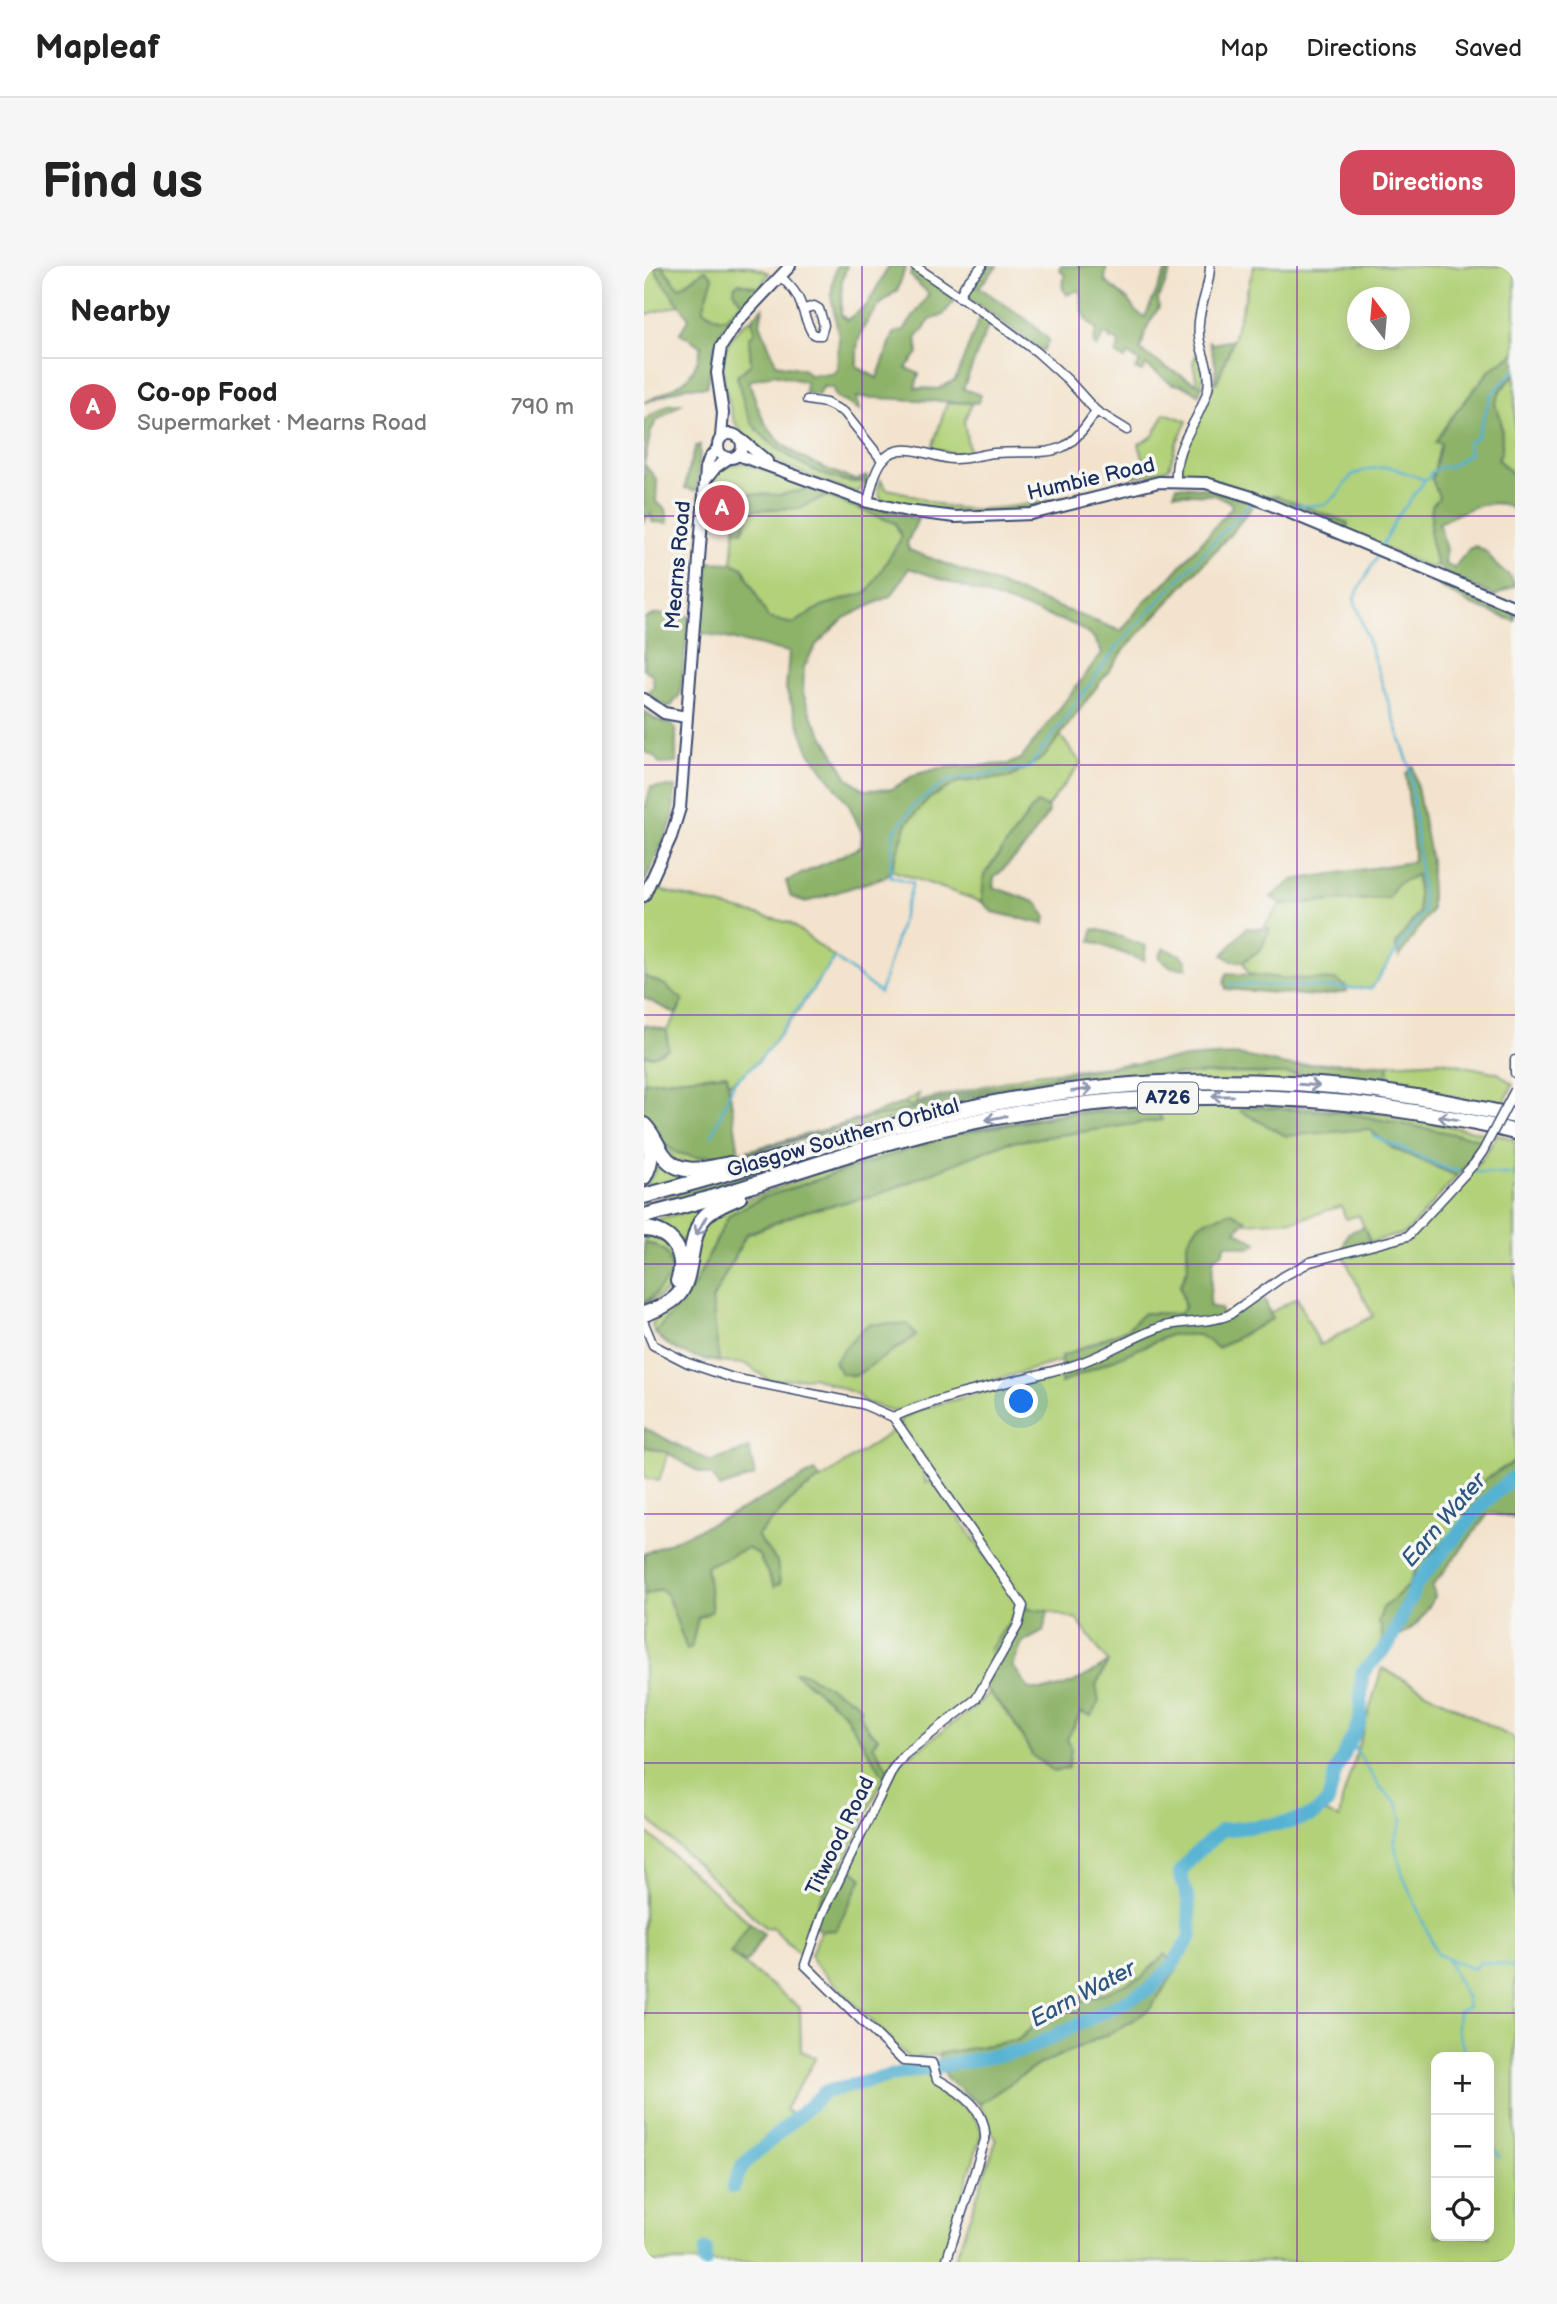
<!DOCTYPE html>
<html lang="en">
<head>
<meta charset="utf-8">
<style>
  body { margin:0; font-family:"Balsamiq Sans",sans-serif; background:#f6f6f6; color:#222 }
  .controls { position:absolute; right:21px; bottom:21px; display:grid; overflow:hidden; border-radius:14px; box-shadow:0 4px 18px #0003 }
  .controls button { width:63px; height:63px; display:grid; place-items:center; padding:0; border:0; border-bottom:2px solid #e0e0e0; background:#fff; color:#222; font:35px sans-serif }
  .compass { position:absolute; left:703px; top:21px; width:63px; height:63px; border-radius:50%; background:#fff; box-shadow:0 4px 18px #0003; rotate:344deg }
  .you { position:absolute; left:378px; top:1136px; width:24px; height:24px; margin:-18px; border:5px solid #fff; border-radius:50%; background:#1a73e8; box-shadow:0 0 0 10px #1a73e833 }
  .badge { display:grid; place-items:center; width:46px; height:46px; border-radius:50%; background:#d1495b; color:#fff; font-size:23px; font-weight:700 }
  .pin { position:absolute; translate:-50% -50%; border:4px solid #fff; box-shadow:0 2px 7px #0006 }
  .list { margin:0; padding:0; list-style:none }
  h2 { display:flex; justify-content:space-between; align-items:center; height:91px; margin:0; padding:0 28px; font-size:30px }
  h2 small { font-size:23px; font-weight:400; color:#767676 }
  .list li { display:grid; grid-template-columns:46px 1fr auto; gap:21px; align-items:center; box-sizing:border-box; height:98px; padding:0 28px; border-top:2px solid #e0e0e0 }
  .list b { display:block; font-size:26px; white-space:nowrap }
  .list p { margin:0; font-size:23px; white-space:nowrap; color:#767676 }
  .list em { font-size:23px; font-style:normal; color:#767676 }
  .icon { flex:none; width:38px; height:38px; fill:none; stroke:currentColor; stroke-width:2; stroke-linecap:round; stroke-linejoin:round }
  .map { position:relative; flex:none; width:871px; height:1996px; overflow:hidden; border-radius:21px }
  header { display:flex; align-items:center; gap:42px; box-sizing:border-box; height:98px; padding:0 35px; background:#fff; border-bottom:2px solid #e0e0e0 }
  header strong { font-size:33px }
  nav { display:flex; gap:38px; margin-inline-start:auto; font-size:24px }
  .intro { display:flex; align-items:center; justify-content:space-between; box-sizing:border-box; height:168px; padding:0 42px }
  h1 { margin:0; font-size:49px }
  .button { padding:18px 32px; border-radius:21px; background:#d1495b; color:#fff; font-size:24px; font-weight:700 }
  main { display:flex; gap:42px; padding:0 42px }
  aside { flex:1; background:#fff; border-radius:21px; box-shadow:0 4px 18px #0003 }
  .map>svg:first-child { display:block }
  .green { fill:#b2d179; stroke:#66806c; stroke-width:2; fill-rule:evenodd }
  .forest { fill:#8db369; stroke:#547164; stroke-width:2; fill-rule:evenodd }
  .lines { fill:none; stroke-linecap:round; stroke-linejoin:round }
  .stream { stroke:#55b2d3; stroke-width:2.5 }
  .river { stroke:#55b2d3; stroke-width:14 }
  .street-casing { stroke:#3b4a6e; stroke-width:11 }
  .secondary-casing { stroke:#3b4a6e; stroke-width:14 }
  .highway-casing { stroke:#3b4a6e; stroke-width:18 }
  .street { stroke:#fff; stroke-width:8 }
  .secondary { stroke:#fff; stroke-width:10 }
  .highway { stroke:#fff; stroke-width:14 }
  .street-bridge-casing { stroke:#3b4a6e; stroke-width:11; stroke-linecap:butt }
  .street-bridge { stroke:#fff; stroke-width:8 }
  .oneway { stroke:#8d97ae }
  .grid { fill:none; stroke:#7b2cbf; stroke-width:2; stroke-opacity:0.55 }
  .labels { text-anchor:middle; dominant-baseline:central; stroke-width:7; stroke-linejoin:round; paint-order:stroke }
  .shield { fill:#f6f6f2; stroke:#5d6b8a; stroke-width:2 }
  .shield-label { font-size:19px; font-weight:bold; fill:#1b2f5e }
  .street-label { font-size:21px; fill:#1b2f5e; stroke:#f6f6f2 }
  .water-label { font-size:23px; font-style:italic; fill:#2c5681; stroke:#f6f6f2 }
</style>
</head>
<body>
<header>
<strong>Mapleaf</strong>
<nav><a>Map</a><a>Directions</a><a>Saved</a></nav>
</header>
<div class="intro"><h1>Find us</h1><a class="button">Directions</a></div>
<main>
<aside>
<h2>Nearby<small></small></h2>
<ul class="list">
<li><span class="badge">A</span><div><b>Co-op Food</b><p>Supermarket · Mearns Road</p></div><em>790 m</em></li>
</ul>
</aside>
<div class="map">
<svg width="871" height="1996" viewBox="0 0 871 1996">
  <rect width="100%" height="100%" fill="#f6f6f2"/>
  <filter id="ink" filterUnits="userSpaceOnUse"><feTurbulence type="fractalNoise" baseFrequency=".0143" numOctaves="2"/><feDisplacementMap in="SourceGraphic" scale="14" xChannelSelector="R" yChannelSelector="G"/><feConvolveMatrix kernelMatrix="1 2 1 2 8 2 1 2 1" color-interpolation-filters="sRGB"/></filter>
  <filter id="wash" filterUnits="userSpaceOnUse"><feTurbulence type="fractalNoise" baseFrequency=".00686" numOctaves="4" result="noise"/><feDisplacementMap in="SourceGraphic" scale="28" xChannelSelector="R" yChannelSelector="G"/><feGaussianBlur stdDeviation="1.57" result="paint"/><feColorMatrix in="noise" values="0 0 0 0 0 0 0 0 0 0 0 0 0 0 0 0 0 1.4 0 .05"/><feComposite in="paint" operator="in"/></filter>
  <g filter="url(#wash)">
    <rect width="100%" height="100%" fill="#f3e3cc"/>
    <g class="green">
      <polygon points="0,0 10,0 15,11 36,39 0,49"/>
      <polygon points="18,0 106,0 125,7 116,22 95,17 92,29 100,40 98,43 95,40 82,52 74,52 58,43 69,11 61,4 35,22"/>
      <path d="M610 0H871V87L847 103 804 156 792 177H797L796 231 788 240 786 271 793 300 786 302 702 266 704 257C676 249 647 241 619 231 594 223 572 210 545 211L537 202C535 189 564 134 570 116H573L589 74ZM713 32H755V74H713Z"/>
      <path d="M108 53 112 66 105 72 107 98 93 110C98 123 103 150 111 161 133 188 190 222 225 215L213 227C174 213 109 195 90 154 87 147 86 140 84 133 81 121 78 108 79 96 81 79 92 60 108 53Z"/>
      <polygon points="553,87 559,107 558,120 553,117 549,96"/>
      <polygon points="871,108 871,210 854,194 858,183 857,153 851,139 856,125"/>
      <polygon points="303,137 328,137 320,155 325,186 310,188 288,182"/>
      <polygon points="521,147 543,155 532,178 525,202 518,205 489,211 500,195 495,178 509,170"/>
      <path d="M101 197 169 222 136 229 64 226C69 205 80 198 101 197Z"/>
      <path d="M237 214 242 223C263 225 280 236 301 240 340 248 383 238 422 232 362 254 299 248 237 234L234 223Z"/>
      <polygon points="183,230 251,257 258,271 224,326 178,340 149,358 124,353 99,302 88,297 91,264 99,264 108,244 155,242"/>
      <polygon points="416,469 437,497 403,541 392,538 340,609 338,636 247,604 263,557 284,533 314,516 367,511 400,491"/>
      <polygon points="773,608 775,646 752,678 752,686 727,723 703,722 701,720 605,708 599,696 617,683 625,663 619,663 637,638 744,632 752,618"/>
      <path d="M11 623 146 657 191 692C168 723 117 805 84 818L82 808 0 816V789L9 790 23 783V764L36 742 21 719 0 710V647Z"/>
      <polygon points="798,795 854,807 869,818 857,843 793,827 685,816 364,828 196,864 108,887 49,899 31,894 0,854 0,850 33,887 53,891 108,886 219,854 385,819 501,809 598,807 682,809 745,822 744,798"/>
      <path d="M490 797C414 807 341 823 266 840L259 837 275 828 272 836 392 808Z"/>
      <polygon points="562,821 678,825 753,834 853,852 850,857 734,835 441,833 80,922 0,945 0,937 165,889 322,848 437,829"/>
      <polygon points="524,837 635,838 741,848 845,868 841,874 697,846 602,841 715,863 725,863 748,882 813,910 762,967 726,976 715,949 702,953 697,940 653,954 599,957 601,954 543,976 544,1002 536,1020 541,1042 535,1048 500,1047 483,1063 417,1091 417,1095 273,1136 258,1144 250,1145 220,1136 213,1128 169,1111 126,1115 102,1098 75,1096 68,1034 102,969 158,946 233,929 361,877 518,854 512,843 426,848 311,868 118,932 85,949 49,1022 11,1067 8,1059 11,1053 36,1032 55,968 73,945 202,896 301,868 423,846"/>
      <path d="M853 868 871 874V1196L857 1203 819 1244 822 1252 807 1272 774 1299 765 1319 739 1342 737 1360 739 1379 716 1405 714 1448 710 1464 687 1507 678 1536 671 1543 695 1552 698 1535 738 1402 871 1473V1996H310L352 1875 335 1838 394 1799 473 1764 521 1688 497 1712 399 1752 374 1774 266 1793 169 1696 167 1688 177 1665 192 1664 218 1612 204 1602 255 1497 331 1441 345 1426 368 1453 389 1490 427 1484 423 1473 464 1396 433 1354 404 1345 384 1343 256 1158V1154L275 1143 417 1106V1117L526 1069H555L628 1052 626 1047 653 1032 676 1079 729 1050 699 989 760 976 769 970C798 938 833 907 853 868ZM792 1791H845V1970H792Z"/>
      <polygon points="11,888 18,899 50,911 1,923 1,920 13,902"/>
      <path d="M55 942 58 945 42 986C36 966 19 960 0 957Z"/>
      <path d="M0 969 21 973 34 994C28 1023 27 1025 0 1039L10 1029 13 979 0 977Z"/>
      <path d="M252 1163C265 1180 276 1194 282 1216H290L378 1342 335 1415 338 1418 328 1432 252 1491 244 1504 229 1479 234 1471C221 1463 215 1451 212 1436L151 1406 200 1447 240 1510 199 1599 195 1598 166 1655 171 1660 156 1688 128 1661 122 1662 0 1549V1329L17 1323 23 1329 43 1383 54 1352 68 1345 62 1300 103 1281 114 1288 130 1320 133 1296 113 1270 150 1231Z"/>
      <polygon points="0,1180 24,1187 15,1215 0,1211"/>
      <polygon points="0,1564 106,1657 86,1687 156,1742 157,1785 172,1792 141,1843 150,1850 208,1816 262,1801 280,1799 293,1825 328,1848 338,1864 335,1876 297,1996 0,1996"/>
    </g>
    <g class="forest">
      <path d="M10 0H18L35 22 62 4 69 11 59 44 74 52H82L95 40 98 43 78 64 70 82 63 121H41L0 137C32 119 50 120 57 80L36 67 45 52 15 11Z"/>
      <path d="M192 0H203L198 15 197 49 203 54 223 39 245 0H262L253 25C238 33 220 56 215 73 212 81 213 93 213 101L233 112 250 67 260 64 285 28 266 9 269 3 312 33 299 49 286 54 272 73 274 87 262 102 275 108 271 122 294 123 311 114 337 49 346 55 319 123 337 129 334 137 213 131 216 144 191 130 189 122 179 121 174 129 161 127 162 116 130 108 105 115C109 127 113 140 118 151 134 187 177 201 211 214L223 210 225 215C189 222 134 188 111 161 100 147 97 126 93 110L107 98 105 72 111 66 108 53 119 41 116 57 132 98 159 103 165 109 188 108 193 104 195 72 187 29Z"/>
      <polygon points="345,0 353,0 335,21 383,54 405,74 399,85 325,32 324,25"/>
      <path d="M416 0H462L461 15 484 34 491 45 501 51 524 0H529L514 33 515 41 504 59 496 84 521 101 558 120 555 128 538 119 528 118 502 99 498 106 491 103 496 96 484 88 481 93 472 89 475 78 472 74H466L465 69 460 68 453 81 449 78 453 63C440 56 437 41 437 27L434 24 423 29 418 21 421 10 416 4Z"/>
      <polygon points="95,17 116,22 100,40 90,25 91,19"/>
      <polygon points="565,74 568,78 589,74 572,117 570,116 572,101"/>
      <path d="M871 87V108L856 125 851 139 857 153 858 183 854 194 871 210V245C851 226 816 247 795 257L802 284 801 298 810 302 825 283 831 280C843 284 845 290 852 299 861 309 865 304 871 320L851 330 806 310 793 300 786 271 788 240 795 231 788 213 797 177H791L804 156 847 103Z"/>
      <polygon points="37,138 12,155 7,165 0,198 0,154 24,139"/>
      <polygon points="56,179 54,225 41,222 45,200 52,180"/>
      <polygon points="0,198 13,214 12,236 22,243 24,257 8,256 7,247 0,255"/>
      <path d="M533 220 569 223 611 237 590 264 482 382 400 491 367 511 314 516 285 533 263 557 247 604 241 611 162 636 147 631 142 615 217 581 218 567 205 539 165 485 142 423 145 386 54 366 58 296 88 297 99 302 124 352 149 358 178 340 224 326 258 271 251 257 183 230 155 242 108 244 98 265 91 264 95 228 136 229 169 222 274 253 263 277 265 284 477 365 499 337 526 312 588 241 586 236 571 229 530 227ZM265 302 431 359 450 372 458 387 377 493 364 498 296 502 270 509 248 523 220 524 204 512 168 451 159 427 160 401 172 379 200 352 248 329Z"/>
      <polygon points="616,230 633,230 704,257 702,266"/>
      <polygon points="797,315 871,346 871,355 826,338 795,320"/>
      <polygon points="13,348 45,350 36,428 27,440 21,440 4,428 10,419 8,408 0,403 1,352"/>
      <polygon points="0,445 11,453 29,459 32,465 32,497 16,498 10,490 0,485"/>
      <polygon points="769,500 787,595 787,644 755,691 752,678 775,646 773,609 752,618 745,632 637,638 627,631 649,614 768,596 770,588 762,508"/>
      <polygon points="7,521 31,521 29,551 23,568 0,617 0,546"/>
      <polygon points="392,537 403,541 405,546 381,581 350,612 349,621 394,637 402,652 400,658 349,646 338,636 340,609"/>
      <polygon points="602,662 626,663 617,683 599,696 588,695 579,689"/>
      <path d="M449 663C467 665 484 675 502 680L500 695 447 675Z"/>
      <path d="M520 682 536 689 543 695V702C531 703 522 701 515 691Z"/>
      <polygon points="583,707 636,712 692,714 701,720 703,726 674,730 582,723 580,715"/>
      <polygon points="0,710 21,719 39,734 32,748 0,732"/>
      <polygon points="0,759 23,764 24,783 9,790 0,789"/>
      <path d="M594 789 648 800 677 797 744 798 746 822 682 809 598 807 501 809 385 819 219 854 108 886 52 891 33 887 19 877 0 850V816L83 808 95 887 204 857 259 837 267 840C376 815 482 793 594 789Z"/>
      <polygon points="602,841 697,846 841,874 833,888 813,910 748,882 725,863 642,870 596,845"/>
      <path d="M512 843 518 854 361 877 233 929 158 946 102 968 68 1034 75 1096C50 1092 28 1086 11 1067L49 1022 85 949 118 932 311 868 426 848Z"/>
      <polygon points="588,946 602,954 592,965 613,977 605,982 582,978 578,987 571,991 569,995 565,1040 577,1043 578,1052 614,1028 622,1036 628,1053 574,1082 555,1069 526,1069 417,1117 417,1091 483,1063 500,1047 535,1048 541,1042 536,1020 544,1002 543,976 554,959 563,954"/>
      <polygon points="720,961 726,976 699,983 704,967"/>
      <path d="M0 977C21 981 27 987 28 1009L10 1029 0 1037Z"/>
      <polygon points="224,1058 264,1058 272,1070 211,1110 197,1107 190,1096 204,1078"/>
      <polygon points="0,1162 67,1196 105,1182 111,1210 75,1222 69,1210 55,1206 24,1187 0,1180"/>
      <path d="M871 1196V1252L845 1247 788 1321 791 1329C777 1357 768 1366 739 1379L737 1360 734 1357 739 1342 765 1319 774 1299 805 1270 807 1272 822 1252C820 1245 818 1237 823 1229 828 1220 861 1201 871 1196Z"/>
      <polygon points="171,1205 176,1213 150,1231 113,1270 133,1296 136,1318 130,1320 114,1288 103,1282 62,1300 68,1345 54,1352 47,1382 43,1383 23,1329 17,1323 0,1329 0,1288 89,1248"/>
      <path d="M375 1342 404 1345 400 1365 378 1377 369 1400 385 1423C413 1428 442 1412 464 1396L452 1419 455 1436 447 1450 437 1446 423 1473 427 1484 424 1502 410 1506 389 1490 368 1453 335 1415 348 1393 346 1383Z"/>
      <polygon points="150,1406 160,1407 212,1436 218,1442 215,1447 225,1465 234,1471 229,1479 244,1504 240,1510 200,1447"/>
      <polygon points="195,1598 212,1606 218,1612 192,1664 177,1665 165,1655"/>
      <polygon points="106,1657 120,1668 102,1697 86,1687"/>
      <polygon points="521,1688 533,1703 506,1743 473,1764 394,1799 335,1838 303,1813 294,1788 374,1774 399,1752 497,1712"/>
    </g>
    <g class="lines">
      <g class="stream">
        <polyline points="645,240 681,239 693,229 708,209 725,203 746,201 781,214"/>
        <polyline points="738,280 752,253 781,214 786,212 786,207 797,201 806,201 826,187 823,177 833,171 847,129 871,104"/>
        <polyline points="586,718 727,723 780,644 766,502 710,332 733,291"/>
        <polyline points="68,870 90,816 116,794 191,692 236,727 269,617 246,610 250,566 271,538 305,514 385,502 475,378 605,238 611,238"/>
        <polyline points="729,870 803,903 816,905"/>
        <polyline points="832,906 871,909"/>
        <polyline points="707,1476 737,1523 753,1537 758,1554 750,1577 759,1610 793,1688 829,1703 837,1696 863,1699 871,1703"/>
        <polyline points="803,1693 822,1731 824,1741 814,1746 813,1762 822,1791"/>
        <polyline points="845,1868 847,1877 856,1891"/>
      </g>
      <g class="river">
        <polyline points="89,1921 99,1899 181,1826 253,1808 382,1784 506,1723 527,1701 547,1670 544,1633 536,1607 547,1592 578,1564 643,1557 669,1549 684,1536 691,1507 716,1455 718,1407 745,1378 774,1316 840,1237 871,1210"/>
        <polyline points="61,1996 62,1984"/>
      </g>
    </g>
  </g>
  <g filter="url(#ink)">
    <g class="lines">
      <defs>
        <g id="street">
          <polyline points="271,0 343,49 393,86 424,114 452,145 483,164"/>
          <path d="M137 11C162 34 154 40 168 67L172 69H177L180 59 175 43 170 40 160 43"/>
          <polyline points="315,31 321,19 338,0"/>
          <polyline points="163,134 182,137 200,146 238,194"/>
          <path d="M532 215C530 176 555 158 564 123 568 104 557 89 555 70 552 45 566 24 566 0"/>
          <path d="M224 236C231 205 237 175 277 186 287 188 297 192 308 193 323 194 337 188 351 187 405 183 419 198 452 145"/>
          <polyline points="871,794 871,807"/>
          <path d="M0 1057 9 1079 44 1097 89 1112 218 1138 249 1151 379 1340 374 1359 332 1433 260 1489 249 1503 179 1647 161 1699 259 1795 288 1797 293 1813C318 1827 343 1843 341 1874L302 1996"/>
          <path d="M249 1151C305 1127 365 1117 424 1101 457 1092 485 1072 517 1061 539 1054 564 1058 585 1049L640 1010 666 996 764 970 830 898"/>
        </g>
        <g id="secondary">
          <circle cx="86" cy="180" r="12"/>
          <polyline points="77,171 79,147 73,107 77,81 94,55 146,0"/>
          <polyline points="98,174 123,195"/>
          <polyline points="94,189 224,236 263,245 311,251 387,248 515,216 562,217 608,231 871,341"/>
          <polyline points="61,215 72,201 85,192"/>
          <polyline points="0,433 20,447 42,451"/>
          <polyline points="0,630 27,571 36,542 62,202 65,193 74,182"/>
        </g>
        <g id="highway">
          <path d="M0 859C8 867 12 877 18 887 34 912 61 903 85 898"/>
          <path d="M0 911C8 896 9 884 1 869"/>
          <path d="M0 930C130 896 257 851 391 830 516 811 647 810 772 831 805 836 838 843 871 850"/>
          <path d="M0 950C84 930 165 899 248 875 422 827 605 818 783 848 812 853 842 858 871 866"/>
          <path d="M0 963C28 964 44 989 34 1015"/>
          <path d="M0 1048C44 1033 41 1021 49 979 51 971 53 961 58 954 67 942 82 937 95 931"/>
        </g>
      </defs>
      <use href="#street" class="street-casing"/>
      <use href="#secondary" class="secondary-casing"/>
      <use href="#highway" class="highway-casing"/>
      <use href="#street" class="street"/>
      <use href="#secondary" class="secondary"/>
      <use href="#highway" class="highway"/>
      <defs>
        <polyline id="street-bridge" points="830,898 839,885 871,824"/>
      </defs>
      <use href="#street-bridge" class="street-bridge-casing"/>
      <use href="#street-bridge" class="street-bridge"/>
    </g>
    <defs><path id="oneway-shaft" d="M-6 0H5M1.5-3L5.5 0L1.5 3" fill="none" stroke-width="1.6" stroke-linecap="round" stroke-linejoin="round" transform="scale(1.75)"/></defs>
    <g class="oneway">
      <use href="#oneway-shaft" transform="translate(665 819) rotate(4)"/>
      <use href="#oneway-shaft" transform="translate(438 824) rotate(-7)"/>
      <use href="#oneway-shaft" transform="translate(578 830) rotate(-180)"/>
      <use href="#oneway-shaft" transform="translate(352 852) rotate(169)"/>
      <use href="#oneway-shaft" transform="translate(804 852) rotate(-170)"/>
      <use href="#oneway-shaft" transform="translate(57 960) rotate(119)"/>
    </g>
  </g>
  <path class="grid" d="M218 0V1996M435 0V1996M653 0V1996M0 250H871M0 499H871M0 749H871M0 998H871M0 1248H871M0 1497H871M0 1747H871"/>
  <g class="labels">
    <rect class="shield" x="494" y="816.5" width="60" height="31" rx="5"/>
    <g class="shield-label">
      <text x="524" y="832">A726</text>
    </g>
    <g class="street-label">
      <text transform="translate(447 213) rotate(-13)">Humbie Road</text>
      <text transform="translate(34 299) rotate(-85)">Mearns Road</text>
      <text transform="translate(199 872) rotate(-16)">Glasgow Southern Orbital</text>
      <text transform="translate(196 1570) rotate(-64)">Titwood Road</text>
    </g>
    <g class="water-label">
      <text transform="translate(800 1254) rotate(-49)">Earn Water</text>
      <text transform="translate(439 1728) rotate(-28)">Earn Water</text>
    </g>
  </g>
</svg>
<div class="controls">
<button>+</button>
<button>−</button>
<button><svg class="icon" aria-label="locate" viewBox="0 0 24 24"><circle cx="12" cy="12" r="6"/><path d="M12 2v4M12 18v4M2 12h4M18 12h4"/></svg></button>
</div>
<svg class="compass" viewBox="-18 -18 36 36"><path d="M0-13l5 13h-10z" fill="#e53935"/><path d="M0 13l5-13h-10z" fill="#767676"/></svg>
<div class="you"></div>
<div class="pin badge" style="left:78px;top:242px">A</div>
</div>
</main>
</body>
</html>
